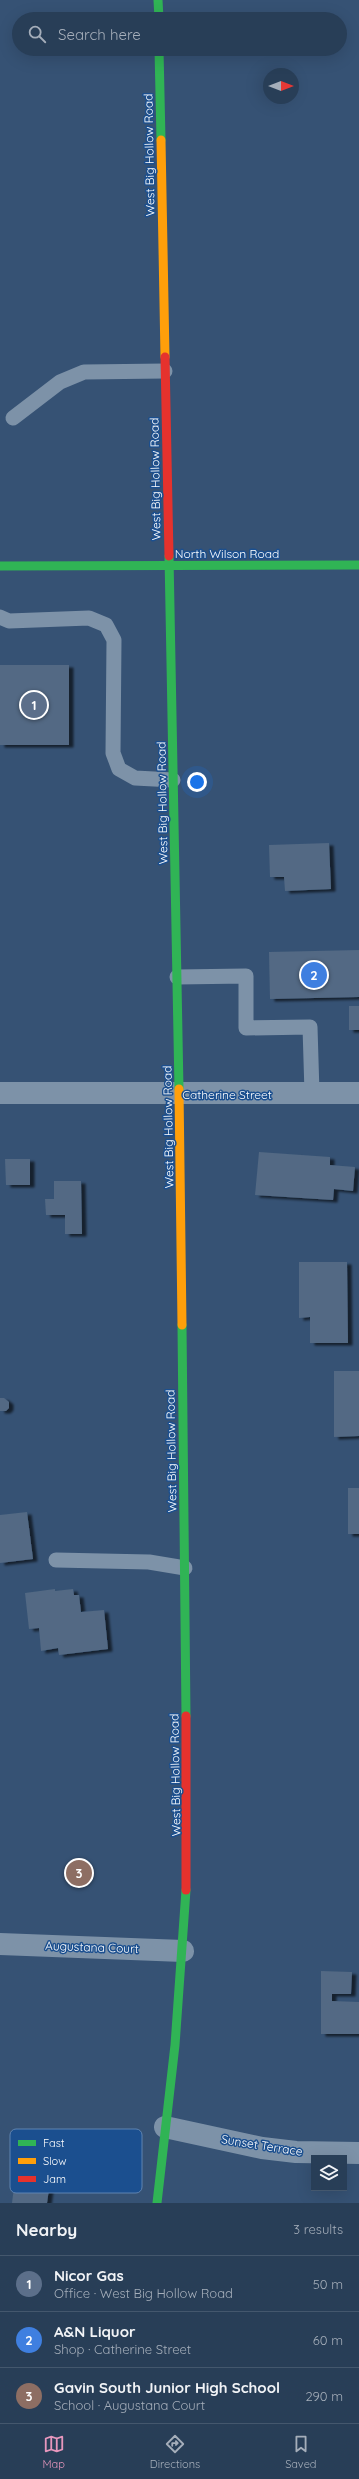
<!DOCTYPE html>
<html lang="en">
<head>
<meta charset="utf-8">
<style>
  body { margin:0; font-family:Quicksand,sans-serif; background:#344961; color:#f1f3f6 }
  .controls { position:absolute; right:12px; bottom:12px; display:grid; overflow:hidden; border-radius:0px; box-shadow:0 4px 16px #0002 }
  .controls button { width:36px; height:36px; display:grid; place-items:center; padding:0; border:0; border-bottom:1px solid #44576d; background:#283e57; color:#f1f3f6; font:20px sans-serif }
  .compass { position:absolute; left:263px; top:68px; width:36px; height:36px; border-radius:50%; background:#283e57; box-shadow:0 4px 16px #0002; rotate:90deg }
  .you { position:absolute; left:197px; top:782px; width:14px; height:14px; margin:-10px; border:3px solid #fff; border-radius:50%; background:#1a73e8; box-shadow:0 0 0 6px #1a73e833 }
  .badge { display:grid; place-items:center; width:26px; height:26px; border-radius:50%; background:#e797bd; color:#fff; font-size:13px; font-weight:700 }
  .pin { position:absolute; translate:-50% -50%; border:2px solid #fff; box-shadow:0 1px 4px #0006 }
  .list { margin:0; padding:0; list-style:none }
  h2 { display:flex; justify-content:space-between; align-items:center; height:52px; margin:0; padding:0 16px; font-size:17px }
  h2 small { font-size:13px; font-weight:400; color:#a5aeba }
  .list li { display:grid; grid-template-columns:26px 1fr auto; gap:12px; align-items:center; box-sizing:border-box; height:56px; padding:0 16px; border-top:1px solid #44576d }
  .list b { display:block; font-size:15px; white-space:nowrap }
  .list p { margin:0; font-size:13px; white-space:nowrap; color:#a5aeba }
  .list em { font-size:13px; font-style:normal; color:#a5aeba }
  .icon { flex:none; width:22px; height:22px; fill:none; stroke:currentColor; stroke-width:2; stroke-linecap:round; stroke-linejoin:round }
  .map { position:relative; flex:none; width:359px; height:2203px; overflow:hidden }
  .search { position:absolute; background:#283e57; box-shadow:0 4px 16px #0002; left:12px; right:12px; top:12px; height:44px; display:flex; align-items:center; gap:10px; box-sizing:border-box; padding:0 14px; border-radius:22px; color:#a5aeba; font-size:15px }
  .sheet { height:220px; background:#283e57 }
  nav { display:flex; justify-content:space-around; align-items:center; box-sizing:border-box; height:56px; border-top:1px solid #44576d; background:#283e57; font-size:11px; color:#a5aeba }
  nav a { display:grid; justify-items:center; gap:2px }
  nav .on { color:#e797bd }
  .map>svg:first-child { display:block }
  .building { fill:#526984; filter:url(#shadow) }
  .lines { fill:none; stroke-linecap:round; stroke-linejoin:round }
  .lane { stroke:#7d92a8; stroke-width:15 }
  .street { stroke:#7d92a8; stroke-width:22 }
  .fast { stroke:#30b455; stroke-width:9 }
  .slow { stroke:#ff9f0a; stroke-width:9 }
  .jam { stroke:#e5322d; stroke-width:9 }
  .labels { text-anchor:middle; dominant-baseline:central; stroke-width:3; stroke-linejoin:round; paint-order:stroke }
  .street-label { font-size:12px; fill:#fff; stroke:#1b4f8f }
  .key { fill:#1b4f8f; stroke:#5f84b1; stroke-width:1 }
  .key-label { font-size:11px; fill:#fff }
</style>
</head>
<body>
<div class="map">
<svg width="359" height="2203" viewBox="0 0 359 2203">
  <defs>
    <filter id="shadow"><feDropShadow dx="4.5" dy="2.5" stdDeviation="1" flood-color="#0009"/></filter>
  </defs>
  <rect width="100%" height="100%" fill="#365274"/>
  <g class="building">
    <rect x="0" y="665" width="69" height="80"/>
    <polygon points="329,843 331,889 285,891 284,877 270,877 269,845"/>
    <polygon points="359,950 359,997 270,999 269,952"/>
    <rect x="349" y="1006" width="10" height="24"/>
    <polygon points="259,1152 330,1157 330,1165 355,1167 353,1191 334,1189 333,1200 255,1195"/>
    <polygon points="5,1159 30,1159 30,1185 6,1185"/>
    <polygon points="54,1181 81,1181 82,1234 65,1234 65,1215 46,1215 45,1199 54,1199"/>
    <polygon points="299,1262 347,1262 348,1343 310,1343 310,1317 299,1318"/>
    <polygon points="334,1371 359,1371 359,1436 334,1437"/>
    <polygon points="0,1398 4,1398 9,1402 9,1408 6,1411 0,1411"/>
    <rect x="348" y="1488" width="11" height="46"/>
    <polygon points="27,1512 33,1559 0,1563 0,1515"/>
    <polygon points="55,1589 55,1591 73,1589 74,1595 79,1595 81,1612 104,1610 108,1649 59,1655 58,1648 41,1651 39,1628 29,1629 25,1593"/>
    <polygon points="321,1971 352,1972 351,1994 332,1994 332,2001 359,2002 359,2034 321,2034"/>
    <polygon points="17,2164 52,2168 47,2203 12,2203"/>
  </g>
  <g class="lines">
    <g class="lane">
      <polyline points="13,418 60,382 84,372 165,371"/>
      <polyline points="0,617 9,621 89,618 106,625 114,640 113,753 119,769 135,778 173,780"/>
      <polyline points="177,977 246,976 246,1028 310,1027 312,1093"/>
      <polyline points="56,1560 149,1562 185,1568"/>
    </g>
    <g class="street">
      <polyline points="0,1093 359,1093"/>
      <polyline points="0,1944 183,1951"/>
      <polyline points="165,2127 262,2148 296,2152 359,2153"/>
    </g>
    <g class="fast">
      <polyline points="158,0 159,19"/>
      <polyline points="159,49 161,140"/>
      <polyline points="169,556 179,1089"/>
      <polyline points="0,566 359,565"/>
      <polyline points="182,1325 186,1716"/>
      <polyline points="157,2203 175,2045 186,1890"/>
    </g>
    <g class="slow">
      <polyline points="161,140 165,357"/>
      <polyline points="179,1089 182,1325"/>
    </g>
    <g class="jam">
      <polyline points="165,357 169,556"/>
      <polyline points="186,1716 186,1890"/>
    </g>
  </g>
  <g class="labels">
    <g class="street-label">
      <text transform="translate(149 155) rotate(-91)">West Big Hollow Road</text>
      <text transform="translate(155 479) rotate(-91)">West Big Hollow Road</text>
      <text x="227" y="553">North Wilson Road</text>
      <text transform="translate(162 803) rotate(-91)">West Big Hollow Road</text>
      <text x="227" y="1094">Catherine Street</text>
      <text transform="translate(168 1127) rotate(-91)">West Big Hollow Road</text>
      <text transform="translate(171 1451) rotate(-91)">West Big Hollow Road</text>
      <text transform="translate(175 1775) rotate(-91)">West Big Hollow Road</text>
      <text transform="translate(92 1947) rotate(2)">Augustana Court</text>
      <text transform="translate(262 2145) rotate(9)">Sunset Terrace</text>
    </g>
  </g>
  <rect x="10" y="2129" width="132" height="64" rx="6" class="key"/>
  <rect x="18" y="2140" width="18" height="6" fill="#30b455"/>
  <rect x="18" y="2158" width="18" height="6" fill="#ff9f0a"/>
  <rect x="18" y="2176" width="18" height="6" fill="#e5322d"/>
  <g class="key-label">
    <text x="43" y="2147">Fast</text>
    <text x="43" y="2165">Slow</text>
    <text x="43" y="2183">Jam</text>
  </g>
</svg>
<div class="controls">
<button><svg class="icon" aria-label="layers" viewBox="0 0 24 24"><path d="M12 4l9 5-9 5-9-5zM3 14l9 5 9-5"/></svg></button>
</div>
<svg class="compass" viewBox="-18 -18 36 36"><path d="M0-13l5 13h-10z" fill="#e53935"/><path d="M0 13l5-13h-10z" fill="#a5aeba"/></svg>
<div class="you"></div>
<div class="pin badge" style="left:34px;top:705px;background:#5c6f8a">1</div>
<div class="pin badge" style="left:314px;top:975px;background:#3f7fe0">2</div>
<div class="pin badge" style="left:79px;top:1873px;background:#8d6e63">3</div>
<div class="search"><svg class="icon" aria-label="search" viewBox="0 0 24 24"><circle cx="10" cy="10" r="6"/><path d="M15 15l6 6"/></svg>Search here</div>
</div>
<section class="sheet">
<h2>Nearby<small>3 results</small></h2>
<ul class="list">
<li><span class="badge" style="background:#5c6f8a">1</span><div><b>Nicor Gas</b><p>Office · West Big Hollow Road</p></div><em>50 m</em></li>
<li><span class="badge" style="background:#3f7fe0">2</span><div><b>A&amp;N Liquor</b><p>Shop · Catherine Street</p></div><em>60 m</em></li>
<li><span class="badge" style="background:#8d6e63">3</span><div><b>Gavin South Junior High School</b><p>School · Augustana Court</p></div><em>290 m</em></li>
</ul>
</section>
<nav>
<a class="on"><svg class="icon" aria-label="map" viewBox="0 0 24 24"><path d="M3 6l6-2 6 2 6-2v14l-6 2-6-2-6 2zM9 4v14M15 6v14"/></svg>Map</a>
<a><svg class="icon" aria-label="directions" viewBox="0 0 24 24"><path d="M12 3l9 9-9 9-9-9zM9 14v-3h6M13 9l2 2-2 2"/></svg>Directions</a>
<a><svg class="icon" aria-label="saved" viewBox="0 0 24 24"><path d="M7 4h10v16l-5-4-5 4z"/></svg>Saved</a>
</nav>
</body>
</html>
